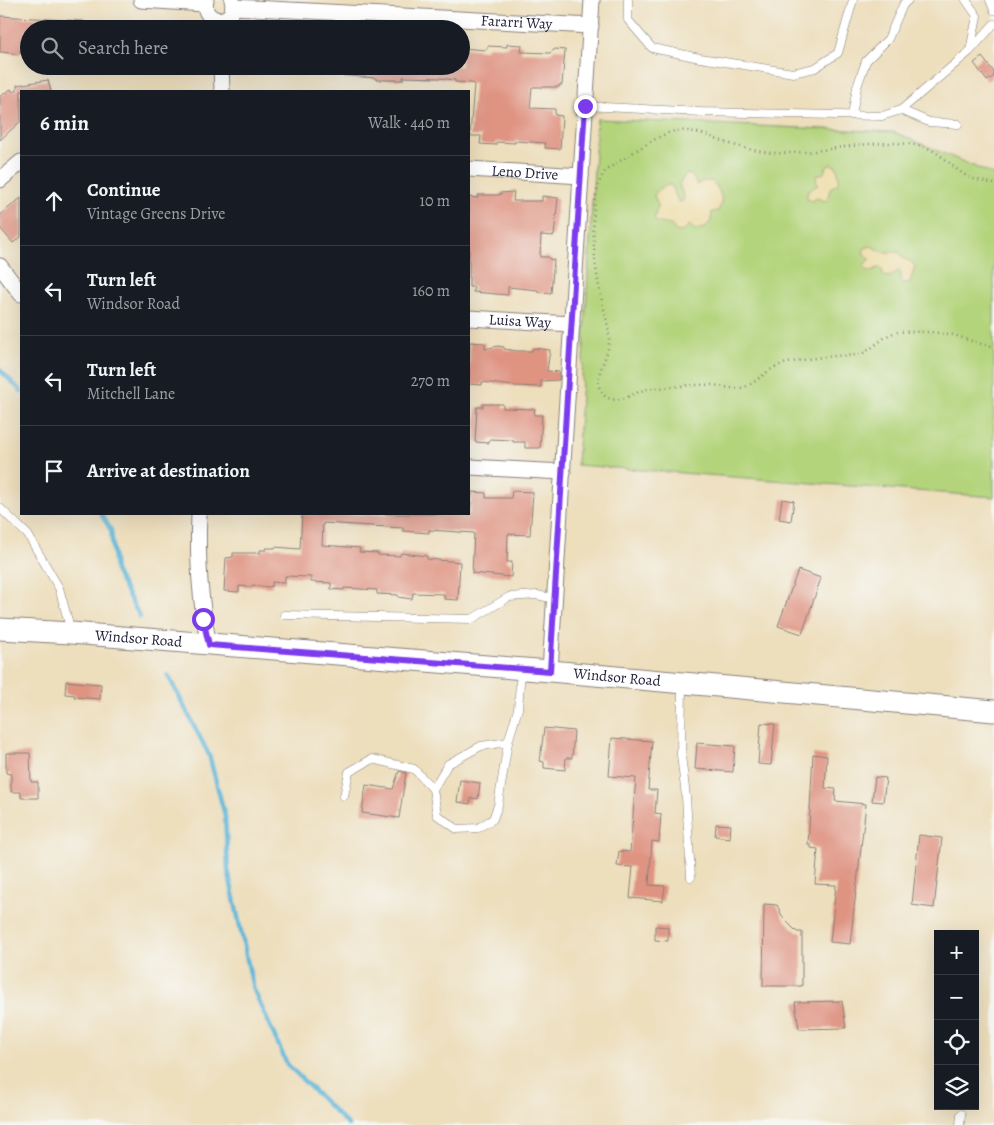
<!DOCTYPE html>
<html lang="en">
<head>
<meta charset="utf-8">
<style>
  body { margin:0; font-family:Alegreya,serif; background:#20242c; color:#f1f3f6 }
  .controls { position:absolute; right:15px; bottom:15px; display:grid; overflow:hidden; border-radius:0px; box-shadow:0 5px 20px #0002 }
  .controls button { width:45px; height:45px; display:grid; place-items:center; padding:0; border:0; border-bottom:1px solid #363941; background:#171b24; color:#f1f3f6; font:25px sans-serif }
  .stop { position:absolute; width:15px; height:15px; margin:-11px; border:4px solid #7c3aed; border-radius:50%; background:#fff }
  .stop.end { background:#7c3aed; border-color:#fff; box-shadow:0 1px 5px #0008 }
  .list { margin:0; padding:0; list-style:none }
  h2 { display:flex; justify-content:space-between; align-items:center; height:65px; margin:0; padding:0 20px; font-size:21px }
  h2 small { font-size:16px; font-weight:400; color:#9ea1a6 }
  .list li { display:grid; grid-template-columns:32px 1fr auto; gap:15px; align-items:center; box-sizing:border-box; height:90px; padding:0 20px; border-top:1px solid #363941 }
  .list b { display:block; font-size:19px; white-space:nowrap }
  .list p { margin:0; font-size:16px; white-space:nowrap; color:#9ea1a6 }
  .list em { font-size:16px; font-style:normal; color:#9ea1a6 }
  .icon { flex:none; width:28px; height:28px; fill:none; stroke:currentColor; stroke-width:2; stroke-linecap:round; stroke-linejoin:round }
  .map { position:relative; flex:none; width:994px; height:1125px; overflow:hidden }
  .search { position:absolute; background:#171b24; box-shadow:0 5px 20px #0002; left:20px; top:20px; width:450px; height:55px; display:flex; align-items:center; gap:12px; box-sizing:border-box; padding:0 18px; border-radius:28px; color:#9ea1a6; font-size:19px }
  .panel { position:absolute; background:#171b24; box-shadow:0 5px 20px #0002; left:20px; top:90px; width:450px; height:425px; border-radius:0px }
  .map>svg:first-child { display:block }
  .green { fill:#b4d47b; stroke:#6b7b5b }
  .sand { fill:#eeda9e; stroke:#887e6c }
  .lines { fill:none; stroke-linecap:round; stroke-linejoin:round }
  .stream { stroke:#5bb5d8; stroke-width:4.5 }
  .building { fill:#df9381 }
  .lane-casing { stroke:#88807c; stroke-width:9 }
  .street-casing { stroke:#88807c; stroke-width:17 }
  .secondary-casing { stroke:#88807c; stroke-width:23 }
  .path { stroke:#88807c; stroke-width:2.5; stroke-dasharray:1 4; stroke-linecap:butt }
  .lane { stroke:#fff; stroke-width:8 }
  .street { stroke:#fff; stroke-width:15 }
  .secondary { stroke:#fff; stroke-width:21 }
  .route { stroke:#7c3aed; stroke-width:6 }
  .labels { text-anchor:middle; dominant-baseline:central; stroke-width:5; stroke-linejoin:round; paint-order:stroke }
  .street-label { font-size:15px; fill:#22223b; stroke:#f6f6f2 }
</style>
</head>
<body>
<div class="map">
<svg width="994" height="1125" viewBox="0 0 994 1125">
  <rect width="100%" height="100%" fill="#f6f6f2"/>
  <filter id="ink" filterUnits="userSpaceOnUse"><feTurbulence type="fractalNoise" baseFrequency=".02" numOctaves="2"/><feDisplacementMap in="SourceGraphic" scale="10" xChannelSelector="R" yChannelSelector="G"/><feConvolveMatrix kernelMatrix="1 2 1 2 8 2 1 2 1" color-interpolation-filters="sRGB"/></filter>
  <filter id="wash" filterUnits="userSpaceOnUse"><feTurbulence type="fractalNoise" baseFrequency=".0096" numOctaves="4" result="noise"/><feDisplacementMap in="SourceGraphic" scale="20" xChannelSelector="R" yChannelSelector="G"/><feGaussianBlur stdDeviation="1.12" result="paint"/><feColorMatrix in="noise" values="0 0 0 0 0 0 0 0 0 0 0 0 0 0 0 0 0 1.4 0 .05"/><feComposite in="paint" operator="in"/></filter>
  <g filter="url(#wash)">
    <rect width="100%" height="100%" fill="#eddebc"/>
    <polygon class="green" points="597,119 894,132 994,175 994,497 577,465"/>
    <g class="sand">
      <polygon points="831,164 837,167 839,177 838,184 830,188 828,199 825,201 817,198 812,201 807,199 807,191 818,185 816,180 817,175 824,173 826,167"/>
      <path d="M689 174 693 177 697 185 703 181H712C720 190 725 200 718 211L712 212 711 221 705 228 695 230 689 225 684 231 677 232 671 225C652 221 652 225 658 205L654 196C658 189 663 185 671 185 675 190 675 197 679 202H682L684 198 679 184 685 175Z"/>
      <path d="M871 246 883 252H899L904 259 910 261 915 266 911 280 909 283H901V274L899 271C893 273 891 280 883 275L882 269 880 267 872 271 866 270 864 266 865 263 871 259 866 257 863 251 865 248Z"/>
    </g>
    <g class="lines">
      <g class="stream">
        <polyline points="0,370 21,391"/>
        <polyline points="101,514 111,530 115,571 140,617"/>
        <polyline points="168,675 209,755 225,816 228,870 253,988 287,1064 348,1125"/>
      </g>
    </g>
    <g id="blocks">
      <g class="building">
        <polygon points="0,16 84,21 83,29 29,29 28,51 20,50 20,54 0,52"/>
        <polygon points="507,44 522,45 521,52 550,53 555,49 565,50 562,85 559,85 559,87 532,87 530,108 555,109 555,115 562,116 560,149 545,148 545,143 515,141 515,143 496,142 496,145 480,144 481,136 470,136 474,84 471,83 455,82 455,80 440,78 403,77 403,80 376,80 376,78 336,75 336,66 461,66 461,48 486,50 488,46 507,47"/>
        <polygon points="982,57 994,72 994,76 987,81 974,63"/>
        <polygon points="48,80 51,91 21,91 21,121 0,140 0,96 11,89 13,92 17,90 17,85"/>
        <polygon points="514,192 513,201 542,201 542,196 558,198 554,236 541,235 540,257 549,257 549,259 554,260 551,293 537,292 538,290 508,287 508,295 473,292 474,287 469,287 469,197 478,198 478,195 500,195 500,193"/>
        <polygon points="21,198 21,237 13,243 0,228 0,215"/>
        <polygon points="470,342 485,343 485,349 498,346 504,347 504,349 517,351 532,351 533,348 550,350 547,371 559,372 559,380 541,381 541,387 514,386 482,382 482,385 469,384"/>
        <polygon points="483,404 503,404 503,408 535,409 534,415 542,415 540,448 525,448 525,442 513,442 513,440 490,439 489,443 475,442 477,407 483,407"/>
        <polygon points="512,491 533,492 530,535 508,534 507,562 512,562 511,577 472,573 474,533 429,530 429,533 403,531 403,528 323,523 322,545 360,548 359,552 378,553 378,555 400,556 401,553 427,556 427,559 460,562 458,600 444,599 444,594 413,593 412,599 398,597 398,595 377,594 377,590 344,588 344,590 331,589 331,583 311,582 311,577 285,576 285,583 272,582 272,586 269,587 252,585 252,587 239,586 239,592 224,591 226,558 233,557 233,553 260,553 260,550 266,550 266,548 275,548 275,547 300,549 302,514 470,514 472,492 486,493 486,498 511,498"/>
        <polygon points="782,499 794,501 791,521 779,519"/>
        <polygon points="798,570 821,578 802,634 778,626"/>
        <polygon points="66,681 101,684 100,699 74,697 75,695 65,694"/>
        <polygon points="761,723 775,724 771,765 758,764"/>
        <polygon points="544,728 574,731 572,758 566,758 565,770 544,768 544,762 540,761"/>
        <polygon points="612,738 652,741 648,790 657,790 655,813 661,814 659,842 652,841 649,885 665,886 663,901 630,898 633,867 617,866 619,851 630,852 636,778 609,776"/>
        <polygon points="697,743 735,746 733,772 695,769"/>
        <polygon points="6,753 30,753 31,782 38,782 38,798 21,798 21,792 11,792 11,774 6,773"/>
        <polygon points="813,754 827,756 825,788 836,789 835,801 866,804 850,944 830,942 836,885 815,884 818,849 811,848 811,845 808,845"/>
        <polygon points="399,771 406,773 399,818 362,813 366,785 393,789"/>
        <polygon points="875,777 886,778 883,802 872,801"/>
        <polygon points="460,780 480,783 478,799 471,798 470,804 457,802"/>
        <polygon points="716,824 731,825 730,838 715,836"/>
        <polygon points="919,835 942,838 934,908 912,905"/>
        <polygon points="764,904 777,905 783,918 797,932 802,932 802,986 763,986"/>
        <polygon points="655,926 668,927 668,941 655,940"/>
        <polygon points="842,1001 846,1028 799,1029 795,1002"/>
      </g>
    </g>
  </g>
  <g filter="url(#ink)">
    <use href="#blocks" fill-opacity="0" stroke="#88807c" stroke-width="1"/>
    <g class="lines">
      <defs>
        <g id="lane">
          <polyline points="628,0 628,20 652,48 700,58 793,73 815,68 838,53 853,0"/>
          <polyline points="966,0 977,16 970,51"/>
          <polyline points="990,0 994,10"/>
          <polyline points="585,106 701,112 882,116 901,110 970,51 994,24"/>
          <polyline points="901,110 929,122 958,124"/>
          <polyline points="852,115 857,87 866,61 888,39 903,5 908,0"/>
          <polyline points="0,508 28,535 59,588 71,631"/>
          <polyline points="284,615 472,619 509,597 537,595 555,599"/>
          <polyline points="682,685 681,755 686,797 691,877"/>
          <polyline points="433,789 448,764 481,746 508,742"/>
          <polyline points="344,796 349,772 372,759 414,769 433,789 437,815 457,829 478,828 493,819 498,805 508,742 518,709 521,670"/>
          <polyline points="960,1125 961,1114"/>
        </g>
        <g id="street">
          <polyline points="141,0 205,4"/>
          <path d="M206 0C200 26 239 26 232 0"/>
          <path id="s1" d="M233 7 591 26"/>
          <polyline points="221,66 222,91"/>
          <path id="s2" d="M469 169 581 176"/>
          <polyline points="0,180 21,162"/>
          <polyline points="0,266 21,294"/>
          <path id="s3" d="M469 318 572 324"/>
          <polyline points="469,467 563,472"/>
          <path d="M199 514C197 558 200 602 209 645"/>
          <polyline points="550,671 592,0"/>
        </g>
        <g id="secondary">
          <path id="s4" d="M0 629 71 633 550 671 994 711"/>
        </g>
      </defs>
      <use href="#lane" class="lane-casing"/>
      <use href="#street" class="street-casing"/>
      <use href="#secondary" class="secondary-casing"/>
      <path class="path" d="M994 184C983 181 971 180 962 173 949 164 938 150 921 146 872 136 823 155 774 153 757 152 738 147 722 141 706 135 692 129 675 131 660 133 621 161 606 170 586 196 594 266 601 296 604 313 612 332 608 349 605 362 591 383 604 395 616 407 634 392 647 389 650 388 654 388 658 388 676 387 693 384 711 385 721 385 731 390 741 388 757 384 767 368 783 364 800 360 819 357 836 356 843 355 851 356 858 355 873 351 882 335 897 332 908 331 944 332 954 335 969 340 978 344 994 346"/>
      <use href="#lane" class="lane"/>
      <use href="#street" class="street"/>
      <use href="#secondary" class="secondary"/>
    </g>
  </g>
  <g class="lines" filter="url(#ink)">
    <polyline class="route" points="203,619 209,645 550,671 585,106"/>
  </g>
  <g class="labels">
    <g class="street-label">
      <text stroke="none"><textPath href="#s1" startOffset="284">Fararri Way</textPath></text>
      <text stroke="none"><textPath href="#s2" startOffset="56">Leno Drive</textPath></text>
      <text stroke="none"><textPath href="#s3" startOffset="51">Luisa Way</textPath></text>
      <text stroke="none"><textPath href="#s4" startOffset="139">Windsor Road</textPath></text>
      <text stroke="none"><textPath href="#s4" startOffset="619">Windsor Road</textPath></text>
    </g>
  </g>
</svg>
<div class="controls">
<button>+</button>
<button>−</button>
<button><svg class="icon" aria-label="locate" viewBox="0 0 24 24"><circle cx="12" cy="12" r="6"/><path d="M12 2v4M12 18v4M2 12h4M18 12h4"/></svg></button>
<button><svg class="icon" aria-label="layers" viewBox="0 0 24 24"><path d="M12 4l9 5-9 5-9-5zM3 14l9 5 9-5"/></svg></button>
</div>
<div class="stop" style="left:203px;top:619px"></div>
<div class="stop end" style="left:585px;top:106px"></div>
<div class="search"><svg class="icon" aria-label="search" viewBox="0 0 24 24"><circle cx="10" cy="10" r="6"/><path d="M15 15l6 6"/></svg>Search here</div>
<section class="panel">
<h2>6 min<small>Walk · 440 m</small></h2>
<ul class="list">
<li><svg class="icon" aria-label="ahead" viewBox="0 0 24 24"><path d="M12 20V5M6 11l6-6 6 6"/></svg><div><b>Continue</b><p>Vintage Greens Drive</p></div><em>10 m</em></li>
<li><svg class="icon" aria-label="left" viewBox="0 0 24 24"><path d="M17 20v-9H6M10 6l-5 5 5 5"/></svg><div><b>Turn left</b><p>Windsor Road</p></div><em>160 m</em></li>
<li><svg class="icon" aria-label="left" viewBox="0 0 24 24"><path d="M17 20v-9H6M10 6l-5 5 5 5"/></svg><div><b>Turn left</b><p>Mitchell Lane</p></div><em>270 m</em></li>
<li><svg class="icon" aria-label="arrive" viewBox="0 0 24 24"><path d="M6 21V4h12l-3 4 3 4H6"/></svg><div><b>Arrive at destination</b></div></li>
</ul>
</section>
</div>
</body>
</html>
